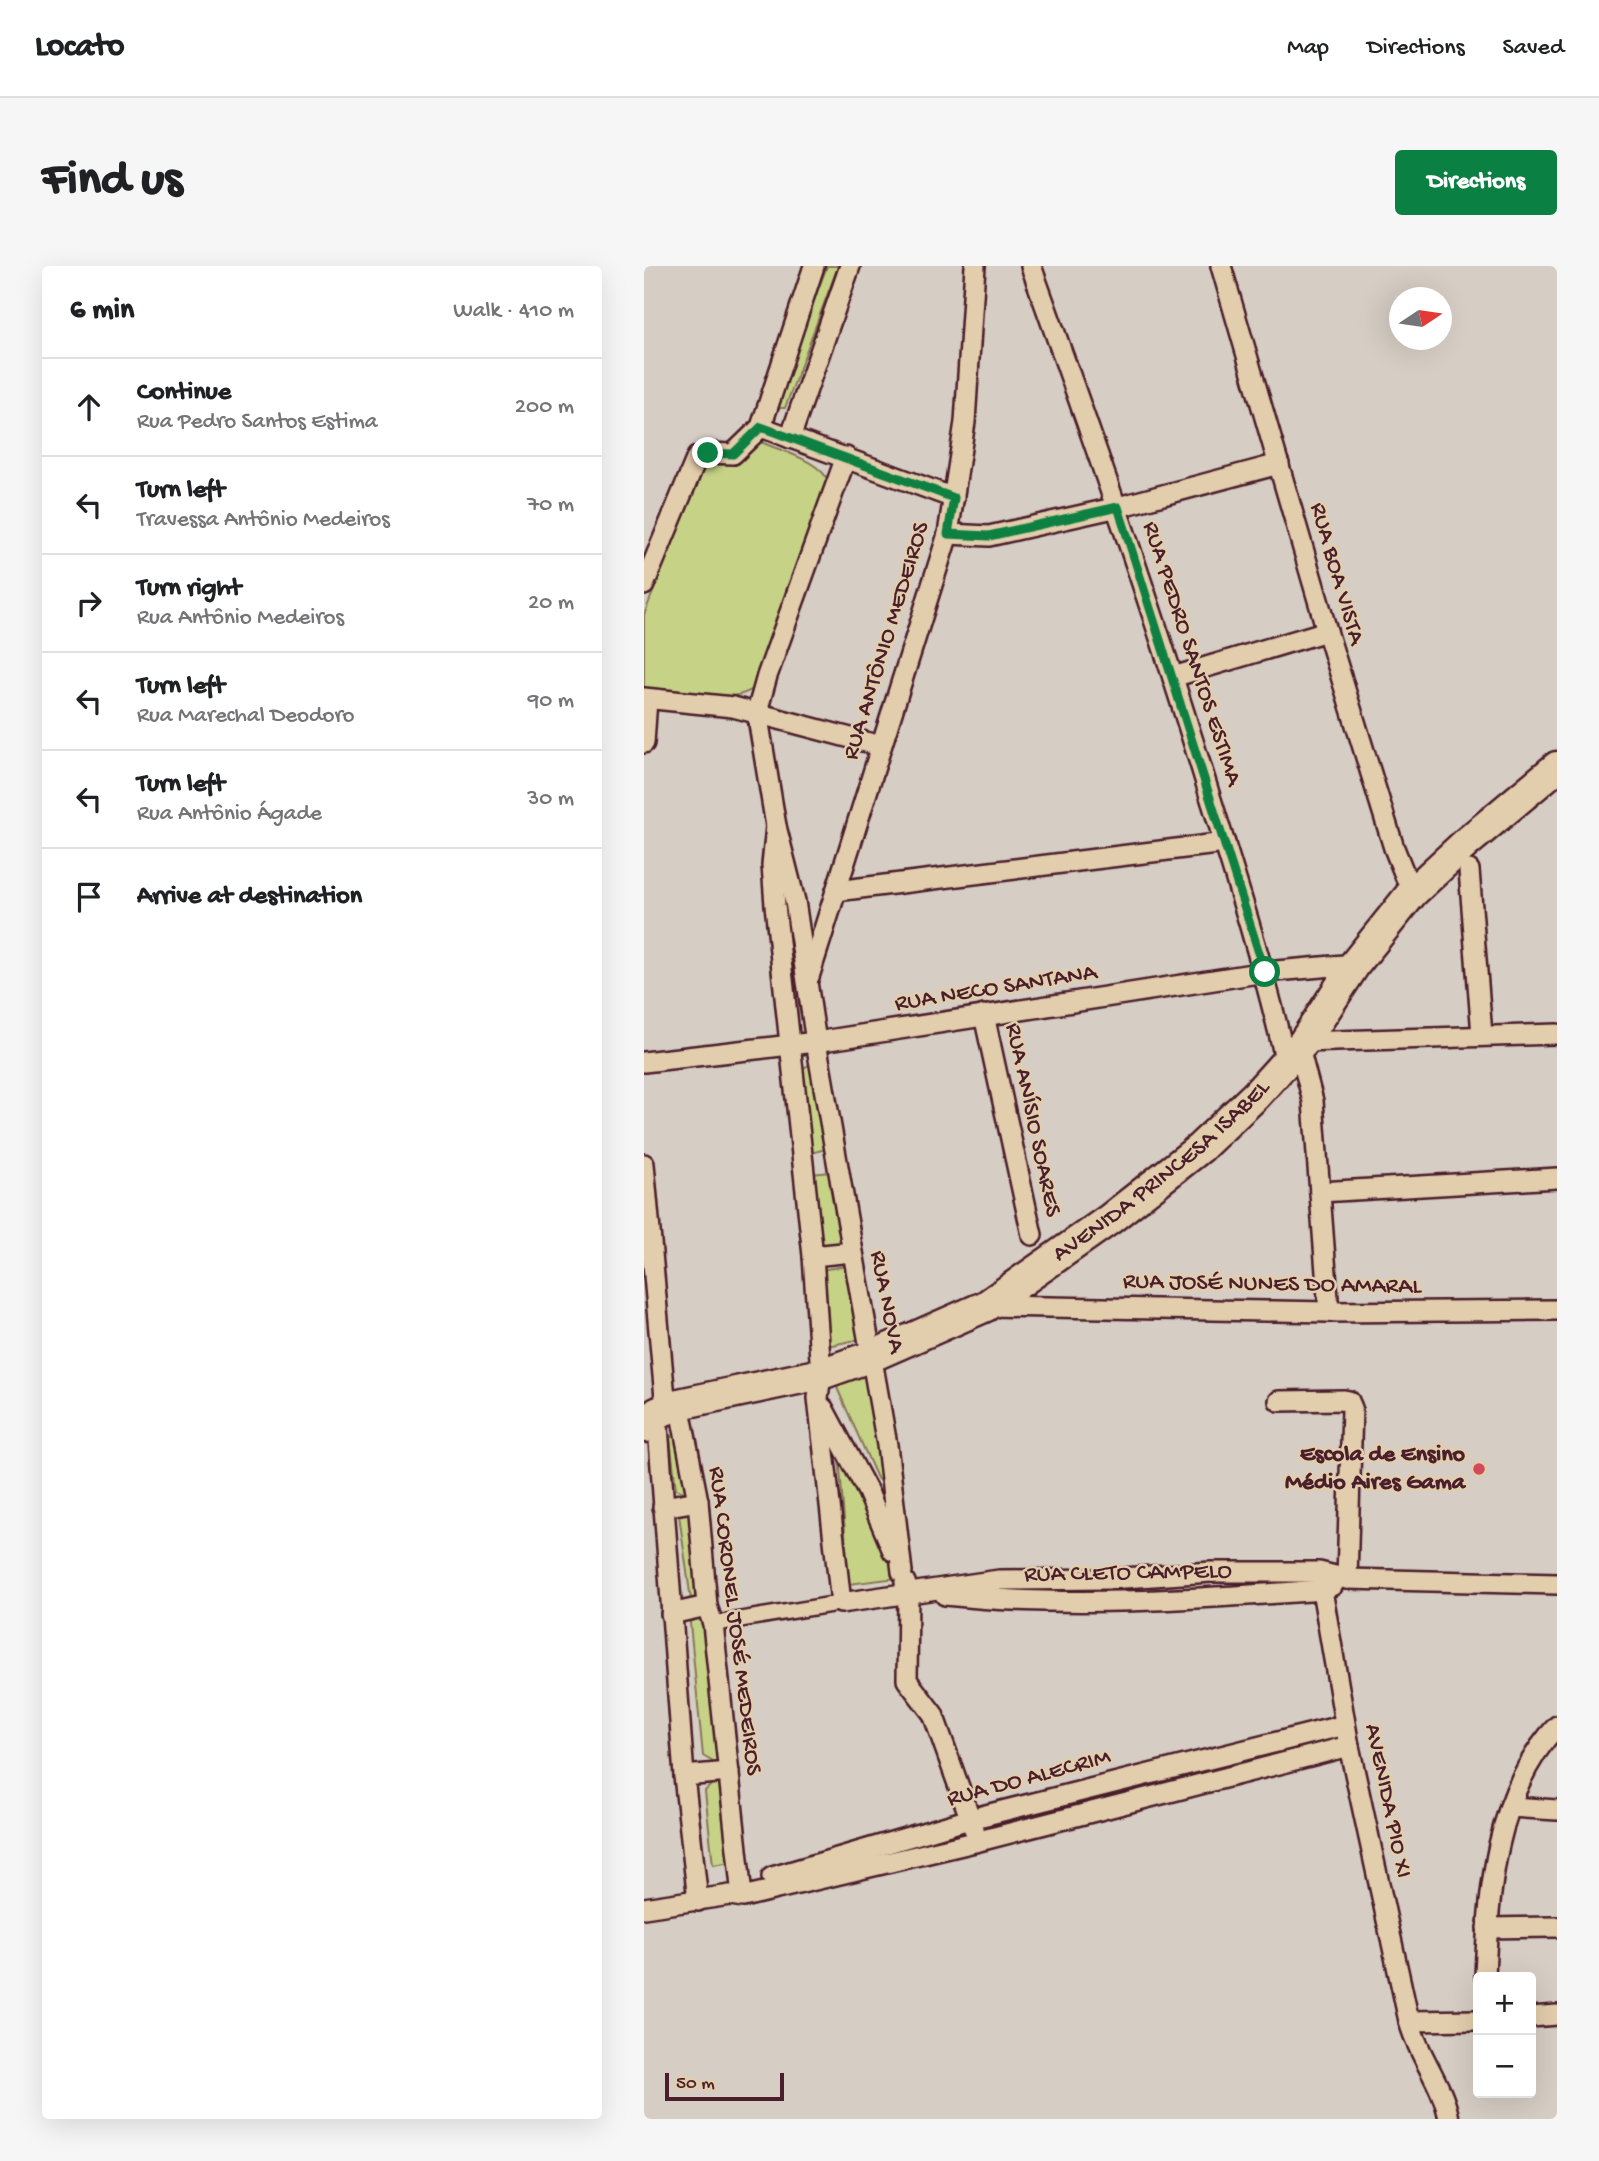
<!DOCTYPE html>
<html lang="en">
<head>
<meta charset="utf-8">
<style>
  body { margin:0; font-family:"Gochi Hand",sans-serif; background:#f6f6f6; color:#202124 }
  .controls { position:absolute; right:21px; bottom:21px; display:grid; overflow:hidden; border-radius:7px; box-shadow:0 7px 28px #0002 }
  .controls button { width:63px; height:63px; display:grid; place-items:center; padding:0; border:0; border-bottom:2px solid #e0e0e0; background:#fff; color:#202124; font:35px sans-serif }
  .compass { position:absolute; left:745px; top:21px; width:63px; height:63px; border-radius:50%; background:#fff; box-shadow:0 7px 28px #0002; rotate:77deg }
  .scale { position:absolute; left:21px; bottom:18px; width:119px; box-sizing:border-box; padding-left:7px; border:4px solid #4a1f2b; border-top:0; font-size:19px; line-height:24px; white-space:nowrap; color:#4a1f2b; -webkit-text-stroke:5px #e2cdac; paint-order:stroke }
  .stop { position:absolute; width:21px; height:21px; margin:-16px; border:5px solid #0b8043; border-radius:50%; background:#fff }
  .stop.end { background:#0b8043; border-color:#fff; box-shadow:0 2px 7px #0008 }
  .list { margin:0; padding:0; list-style:none }
  h2 { display:flex; justify-content:space-between; align-items:center; height:91px; margin:0; padding:0 28px; font-size:30px }
  h2 small { font-size:23px; font-weight:400; color:#757577 }
  .list li { display:grid; grid-template-columns:46px 1fr auto; gap:21px; align-items:center; box-sizing:border-box; height:98px; padding:0 28px; border-top:2px solid #e0e0e0 }
  .list b { display:block; font-size:26px; white-space:nowrap }
  .list p { margin:0; font-size:23px; white-space:nowrap; color:#757577 }
  .list em { font-size:23px; font-style:normal; color:#757577 }
  .icon { flex:none; width:38px; height:38px; fill:none; stroke:currentColor; stroke-width:2; stroke-linecap:round; stroke-linejoin:round }
  .map { position:relative; flex:none; width:913px; height:1853px; overflow:hidden; border-radius:7px }
  header { display:flex; align-items:center; gap:42px; box-sizing:border-box; height:98px; padding:0 35px; background:#fff; border-bottom:2px solid #e0e0e0 }
  header strong { font-size:33px }
  nav { display:flex; gap:38px; margin-inline-start:auto; font-size:24px }
  .intro { display:flex; align-items:center; justify-content:space-between; box-sizing:border-box; height:168px; padding:0 42px }
  h1 { margin:0; font-size:49px }
  .button { padding:18px 32px; border-radius:7px; background:#0b8043; color:#fff; font-size:24px; font-weight:700 }
  main { display:flex; gap:42px; padding:0 42px }
  aside { flex:1; background:#fff; border-radius:7px; box-shadow:0 7px 28px #0002 }
  .map>svg:first-child { display:block }
  .green { fill:#c6d286; stroke:#887858; stroke-width:2 }
  .lines { fill:none; stroke-linecap:round; stroke-linejoin:round }
  .pedestrian-casing { stroke:#4a1f2b; stroke-width:19 }
  .minor-casing { stroke:#4a1f2b; stroke-width:24 }
  .primary-casing { stroke:#4a1f2b; stroke-width:35 }
  .pedestrian { stroke:#e2cdac; stroke-width:14 }
  .minor { stroke:#e2cdac; stroke-width:19 }
  .primary { stroke:#e2cdac; stroke-width:30 }
  .route { stroke:#0b8043; stroke-width:9 }
  .poi-dot { fill:#d1495b; stroke:#e2cdac; stroke-width:2.5 }
  .labels { text-anchor:middle; dominant-baseline:central; stroke-width:5; stroke-linejoin:round; paint-order:stroke }
  .street-label { font-size:24px; fill:#4a1f2b; stroke:#e2cdac }
  .poi-label { font-size:24px; font-weight:bold; fill:#4a1f2b; stroke:#e2cdac; text-anchor:end }
</style>
</head>
<body>
<header>
<strong>Locato</strong>
<nav><a>Map</a><a>Directions</a><a>Saved</a></nav>
</header>
<div class="intro"><h1>Find us</h1><a class="button">Directions</a></div>
<main>
<aside>
<h2>6 min<small>Walk · 410 m</small></h2>
<ul class="list">
<li><svg class="icon" aria-label="ahead" viewBox="0 0 24 24"><path d="M12 20V5M6 11l6-6 6 6"/></svg><div><b>Continue</b><p>Rua Pedro Santos Estima</p></div><em>200 m</em></li>
<li><svg class="icon" aria-label="left" viewBox="0 0 24 24"><path d="M17 20v-9H6M10 6l-5 5 5 5"/></svg><div><b>Turn left</b><p>Travessa Antônio Medeiros</p></div><em>70 m</em></li>
<li><svg class="icon" aria-label="right" viewBox="0 0 24 24"><path d="M7 20v-9h11M14 6l5 5-5 5"/></svg><div><b>Turn right</b><p>Rua Antônio Medeiros</p></div><em>20 m</em></li>
<li><svg class="icon" aria-label="left" viewBox="0 0 24 24"><path d="M17 20v-9H6M10 6l-5 5 5 5"/></svg><div><b>Turn left</b><p>Rua Marechal Deodoro</p></div><em>90 m</em></li>
<li><svg class="icon" aria-label="left" viewBox="0 0 24 24"><path d="M17 20v-9H6M10 6l-5 5 5 5"/></svg><div><b>Turn left</b><p>Rua Antônio Ágade</p></div><em>30 m</em></li>
<li><svg class="icon" aria-label="arrive" viewBox="0 0 24 24"><path d="M6 21V4h12l-3 4 3 4H6"/></svg><div><b>Arrive at destination</b></div></li>
</ul>
</aside>
<div class="map">
<svg width="913" height="1853" viewBox="0 0 913 1853">
  <rect width="100%" height="100%" fill="#d6cdc4"/>
  <filter id="ink" filterUnits="userSpaceOnUse"><feTurbulence type="fractalNoise" baseFrequency=".0143" numOctaves="2"/><feDisplacementMap in="SourceGraphic" scale="14" xChannelSelector="R" yChannelSelector="G"/><feConvolveMatrix kernelMatrix="1 2 1 2 8 2 1 2 1" color-interpolation-filters="sRGB"/></filter>
  <g filter="url(#ink)">
    <g class="green">
      <polygon points="183,0 194,0 141,142 134,142 131,138"/>
      <path d="M117 176C139 186 177 194 186 218L110 422C86 440 31 425 0 422V349L59 198C84 202 99 191 117 176Z"/>
      <polygon points="166,798 182,883 163,888 154,806"/>
      <polygon points="187,906 197,978 173,978 167,908"/>
      <polygon points="202,1000 217,1073 183,1080 176,1004"/>
      <polygon points="221,1104 242,1223 233,1212 190,1115"/>
      <polygon points="31,1169 44,1225 39,1226 32,1223 26,1172"/>
      <polygon points="194,1177 253,1312 205,1318"/>
      <polygon points="47,1246 59,1331 47,1334 35,1249"/>
      <polygon points="59,1349 75,1496 71,1497 59,1490 46,1357 48,1352"/>
      <polygon points="80,1516 98,1594 69,1599 61,1525 69,1517"/>
    </g>
    <g class="lines">
      <defs>
        <polyline id="pedestrian" points="69,1358 197,1337"/>
        <g id="minor">
          <path d="M387 0C450 175 511 349 565 527 593 616 621 705 642 797"/>
          <polyline points="577,0 683,365 750,582 768,627"/>
          <polyline points="117,161 310,232"/>
          <polyline points="146,172 206,0"/>
          <polyline points="202,191 123,410 113,446 132,560 151,635 172,776 243,1179 258,1306"/>
          <polyline points="304,268 345,270 474,241 635,198"/>
          <polyline points="0,319 53,191 64,187 89,188 117,161 170,0"/>
          <polyline points="529,411 683,365"/>
          <polyline points="0,432 89,441 237,480"/>
          <polyline points="0,477 3,433"/>
          <polyline points="132,560 128,599 131,639 169,990 177,1108 174,1132 197,1337 355,1314 465,1313 567,1306 675,1306 703,1313 913,1318"/>
          <polyline points="825,604 838,769"/>
          <polyline points="192,625 581,577"/>
          <polyline points="165,711 304,268 321,156 331,0"/>
          <polyline points="340,749 388,969"/>
          <polyline points="660,776 913,768"/>
          <polyline points="655,782 669,835 685,1046"/>
          <polyline points="0,796 172,776 621,706 711,698"/>
          <polyline points="0,898 22,1143"/>
          <polyline points="676,926 913,912"/>
          <polyline points="169,990 208,986"/>
          <polyline points="344,1040 685,1046 913,1044"/>
          <polyline points="635,1135 700,1134 705,1135 708,1142 703,1313"/>
          <polyline points="35,1138 54,1235 63,1340 69,1358 97,1621"/>
          <polyline points="179,1142 224,1226 249,1285"/>
          <polyline points="13,1147 40,1510 54,1635"/>
          <polyline points="19,1241 54,1235"/>
          <polyline points="261,1316 264,1326 263,1414 289,1448 330,1563"/>
          <path d="M678 1324 705 1480 765 1755C774 1790 799 1818 805 1853"/>
          <path d="M301 1329C426 1342 553 1333 678 1324L689 1319"/>
          <polyline points="27,1348 63,1340"/>
          <polyline points="40,1510 85,1506"/>
          <polyline points="866,1541 913,1544"/>
          <polyline points="128,1611 326,1553 701,1459"/>
          <polyline points="0,1642 86,1629 99,1631 335,1575 705,1480"/>
          <polyline points="843,1662 913,1661"/>
          <path d="M841 1711C844 1626 852 1525 913 1460"/>
          <polyline points="887,1751 913,1749"/>
          <polyline points="765,1755 834,1754"/>
        </g>
        <g id="primary">
          <path id="s1" d="M0 1161 13 1147 35 1138 177 1108 228 1090 342 1040 466 953 556 882 612 829 660 776 711 698 768 627 822 577 913 501"/>
        </g>
      </defs>
      <use href="#pedestrian" class="pedestrian-casing"/>
      <use href="#minor" class="minor-casing"/>
      <use href="#primary" class="primary-casing"/>
      <use href="#pedestrian" class="pedestrian"/>
      <use href="#minor" class="minor"/>
      <use href="#primary" class="primary"/>
    </g>
  </g>
  <g class="lines" filter="url(#ink)">
    <polyline class="route" points="64,187 89,188 117,161 310,232 304,268 345,270 474,241 621,706"/>
  </g>
  <circle class="poi-dot" cx="835" cy="1203" r="7"/>
  <g class="labels">
    <g class="street-label">
      <text transform="translate(692 308) rotate(74)">RUA BOA VISTA</text>
      <text transform="translate(243 375) rotate(-73)">RUA ANTÔNIO MEDEIROS</text>
      <text transform="translate(547 388) rotate(72)">RUA PEDRO SANTOS ESTIMA</text>
      <text transform="translate(352 723) rotate(-9)">RUA NECO SANTANA</text>
      <text transform="translate(388 854) rotate(78)">RUA ANÍSIO SOARES</text>
      <text stroke="none"><textPath href="#s1" startOffset="588">AVENIDA PRINCESA ISABEL</textPath></text>
      <text transform="translate(628 1019) rotate(1)">RUA JOSÉ NUNES DO AMARAL</text>
      <text transform="translate(242 1036) rotate(79)">RUA NOVA</text>
      <text transform="translate(484 1308) rotate(-1)">RUA CLETO CAMPELO</text>
      <text transform="translate(90 1355) rotate(83)">RUA CORONEL JOSÉ MEDEIROS</text>
      <text transform="translate(385 1513) rotate(-15)">RUA DO ALECRIM</text>
      <text transform="translate(743 1535) rotate(78)">AVENIDA PIO XI</text>
    </g>
    <g class="poi-label">
      <text x="821" y="1189">Escola de Ensino<tspan x="821" dy="28">Médio Aires Gama</tspan></text>
    </g>
  </g>
</svg>
<div class="controls">
<button>+</button>
<button>−</button>
</div>
<svg class="compass" viewBox="-18 -18 36 36"><path d="M0-13l5 13h-10z" fill="#e53935"/><path d="M0 13l5-13h-10z" fill="#757577"/></svg>
<div class="scale">50 m</div>
<div class="stop" style="left:621px;top:706px"></div>
<div class="stop end" style="left:64px;top:187px"></div>
</div>
</main>
</body>
</html>
